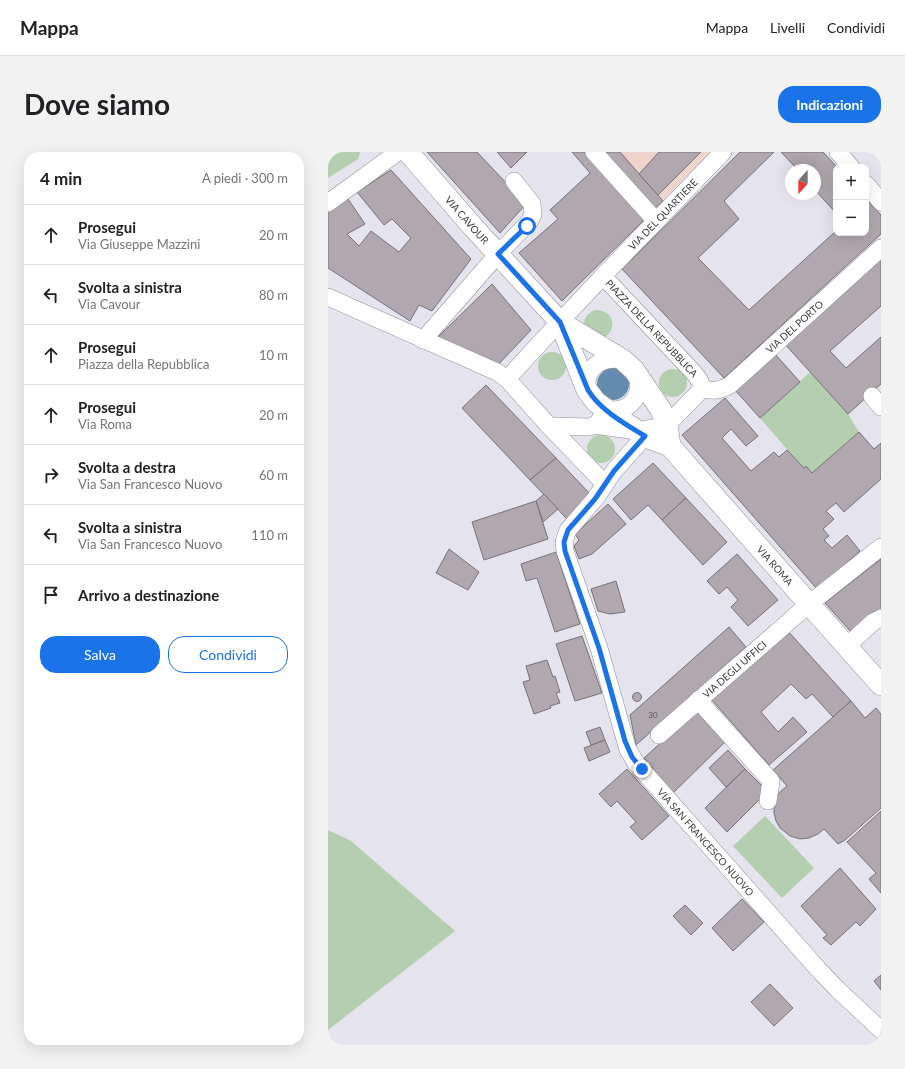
<!DOCTYPE html>
<html lang="it">
<head>
<meta charset="utf-8">
<style>
  body { margin:0; font-family:Lato,sans-serif; background:#f2f2f2; color:#202124 }
  .controls { position:absolute; right:12px; top:12px; display:grid; overflow:hidden; border-radius:8px; box-shadow:0 4px 16px #0002 }
  .controls button { width:36px; height:36px; display:grid; place-items:center; padding:0; border:0; border-bottom:1px solid #e0e0e0; background:#fff; color:#202124; font:20px sans-serif }
  .compass { position:absolute; left:457px; top:12px; width:36px; height:36px; border-radius:50%; background:#fff; box-shadow:0 4px 16px #0002; rotate:201deg }
  .stop { position:absolute; width:12px; height:12px; margin:-9px; border:3px solid #1a73e8; border-radius:50%; background:#fff }
  .stop.end { background:#1a73e8; border-color:#fff; box-shadow:0 1px 4px #0008 }
  .list { margin:0; padding:0; list-style:none }
  h2 { display:flex; justify-content:space-between; align-items:center; height:52px; margin:0; padding:0 16px; font-size:17px }
  h2 small { font-size:13px; font-weight:400; color:#757577 }
  .list li { display:grid; grid-template-columns:26px 1fr auto; gap:12px; align-items:center; box-sizing:border-box; height:60px; padding:0 16px; border-top:1px solid #e0e0e0 }
  .list b { display:block; font-size:15px; white-space:nowrap }
  .list p { margin:0; font-size:13px; white-space:nowrap; color:#757577 }
  .list em { font-size:13px; font-style:normal; color:#757577 }
  .actions { display:flex; gap:8px; padding:12px 16px }
  .actions a { flex:1; padding:9px 0; border:1px solid #1a73e8; border-radius:16px; text-align:center; font-size:14px; color:#1a73e8 }
  .actions .main { background:#1a73e8; color:#fff }
  .icon { flex:none; width:22px; height:22px; fill:none; stroke:currentColor; stroke-width:2; stroke-linecap:round; stroke-linejoin:round }
  .map { position:relative; flex:none; width:553px; height:893px; overflow:hidden; border-radius:16px }
  header { display:flex; align-items:center; gap:24px; box-sizing:border-box; height:56px; padding:0 20px; background:#fff; border-bottom:1px solid #e0e0e0 }
  header strong { font-size:19px }
  nav { display:flex; gap:22px; margin-inline-start:auto; font-size:14px }
  .intro { display:flex; align-items:center; justify-content:space-between; box-sizing:border-box; height:96px; padding:0 24px }
  h1 { margin:0; font-size:28px }
  .button { padding:10px 18px; border-radius:16px; background:#1a73e8; color:#fff; font-size:14px; font-weight:700 }
  main { display:flex; gap:24px; padding:0 24px }
  aside { flex:1; background:#fff; border-radius:16px; box-shadow:0 4px 16px #0002 }
  .map>svg:first-child { display:block }
  .education { fill:#edd5cb }
  .green { fill:#b3cfaf }
  .water { fill:#668bb0 }
  .building { fill:#b0a7af; stroke:#797178 }
  .lines { fill:none; stroke-linecap:round; stroke-linejoin:round }
  .minor-casing { stroke:#908f99; stroke-width:18 }
  .major-casing { stroke:#908f99; stroke-width:22 }
  .minor { stroke:#fff; stroke-width:17 }
  .major { stroke:#fff; stroke-width:21 }
  .route { stroke:#1a73e8; stroke-width:5 }
  .labels { text-anchor:middle; dominant-baseline:central; stroke-width:3; stroke-linejoin:round; paint-order:stroke }
  .number-label { font-size:8px; fill:#59565c }
  .street-label { font-size:10px; fill:#3c3b40; stroke:#f2f0fb }
</style>
</head>
<body>
<header>
<strong>Mappa</strong>
<nav><a>Mappa</a><a>Livelli</a><a>Condividi</a></nav>
</header>
<div class="intro"><h1>Dove siamo</h1><a class="button">Indicazioni</a></div>
<main>
<aside>
<h2>4 min<small>A piedi · 300 m</small></h2>
<ul class="list">
<li><svg class="icon" aria-label="ahead" viewBox="0 0 24 24"><path d="M12 20V5M6 11l6-6 6 6"/></svg><div><b>Prosegui</b><p>Via Giuseppe Mazzini</p></div><em>20 m</em></li>
<li><svg class="icon" aria-label="left" viewBox="0 0 24 24"><path d="M17 20v-9H6M10 6l-5 5 5 5"/></svg><div><b>Svolta a sinistra</b><p>Via Cavour</p></div><em>80 m</em></li>
<li><svg class="icon" aria-label="ahead" viewBox="0 0 24 24"><path d="M12 20V5M6 11l6-6 6 6"/></svg><div><b>Prosegui</b><p>Piazza della Repubblica</p></div><em>10 m</em></li>
<li><svg class="icon" aria-label="ahead" viewBox="0 0 24 24"><path d="M12 20V5M6 11l6-6 6 6"/></svg><div><b>Prosegui</b><p>Via Roma</p></div><em>20 m</em></li>
<li><svg class="icon" aria-label="right" viewBox="0 0 24 24"><path d="M7 20v-9h11M14 6l5 5-5 5"/></svg><div><b>Svolta a destra</b><p>Via San Francesco Nuovo</p></div><em>60 m</em></li>
<li><svg class="icon" aria-label="left" viewBox="0 0 24 24"><path d="M17 20v-9H6M10 6l-5 5 5 5"/></svg><div><b>Svolta a sinistra</b><p>Via San Francesco Nuovo</p></div><em>110 m</em></li>
<li><svg class="icon" aria-label="arrive" viewBox="0 0 24 24"><path d="M6 21V4h12l-3 4 3 4H6"/></svg><div><b>Arrivo a destinazione</b></div></li>
</ul>
<div class="actions"><a class="main">Salva</a><a>Condividi</a></div>
</aside>
<div class="map">
<svg width="553" height="893" viewBox="0 0 553 893">
  <rect width="100%" height="100%" fill="#e5e3ee"/>
  <polygon class="education" points="275,0 383,0 327,56"/>
  <g class="green">
    <polygon points="0,0 32,0 30,7 0,26"/>
    <path d="M267 158C286 157 291 178 274 187L256 176C255 167 258 162 267 158Z"/>
    <circle cx="224" cy="214" r="14"/>
    <circle cx="345" cy="231" r="14"/>
    <polygon points="482,220 520,262 531,280 484,321 478,314 475,316 432,266"/>
    <circle cx="273" cy="297" r="14"/>
    <polygon points="437,664 486,716 454,746 405,694"/>
    <polygon points="0,678 23,689 127,779 0,878"/>
  </g>
  <circle class="water" cx="285" cy="232" r="16"/>
  <g class="building">
    <polygon points="99,0 149,0 198,52 172,81"/>
    <polygon points="169,0 199,0 183,16"/>
    <polygon points="244,0 258,0 319,65 234,149 191,101 230,67 222,58 262,21"/>
    <polygon points="275,0 292,0 335,49 327,56"/>
    <polygon points="331,0 373,0 330,43 311,22"/>
    <polygon points="412,0 446,0 396,49 411,67 370,106 421,158 508,79 508,81 538,81 538,47 553,63 553,82 396,226 294,117"/>
    <polygon points="453,0 495,0 509,15 508,61 487,38 487,18 470,18"/>
    <polygon points="547,0 553,0 553,7"/>
    <polygon points="63,18 143,107 104,159 91,153 82,169 0,116 0,59 20,47 37,72 19,82 31,94 43,79 71,100 83,86 64,67 56,73 29,40"/>
    <polygon points="553,103 553,154 502,199 518,216 553,185 553,232 520,262 455,190"/>
    <polygon points="164,132 203,178 168,215 112,191 111,184"/>
    <polygon points="446,201 472,230 432,266 406,237"/>
    <polygon points="158,233 228,306 202,328 134,256"/>
    <polygon points="397,246 430,284 418,294 403,277 394,286 423,319 446,300 451,305 459,298 476,316 478,314 484,321 531,280 546,297 553,291 553,327 516,360 508,351 498,359 506,367 495,377 501,384 496,388 504,396 519,383 532,399 489,437 354,283"/>
    <polygon points="228,306 264,344 240,368 202,328"/>
    <polygon points="325,311 358,346 334,368 320,353 303,368 285,347"/>
    <polygon points="216,342 230,357 215,370 208,349"/>
    <polygon points="358,346 399,390 375,413 334,368"/>
    <polygon points="208,349 220,387 156,408 144,370"/>
    <polygon points="280,352 298,372 264,402 251,407 246,394 251,388 247,382"/>
    <polygon points="121,397 151,420 140,438 108,421"/>
    <polygon points="228,400 252,472 227,480 209,426 198,429 193,412"/>
    <polygon points="409,402 450,448 420,474 403,455 410,448 399,435 391,442 379,429"/>
    <polygon points="553,407 553,462 525,482 497,451"/>
    <polygon points="288,429 297,460 282,462 270,459 263,437"/>
    <polygon points="401,475 418,495 308,593 302,563"/>
    <polygon points="459,478 523,549 505,565 484,542 478,547 463,532 433,560 450,580 465,565 479,580 441,613 383,547"/>
    <polygon points="254,484 274,541 247,549 228,492"/>
    <polygon points="219,508 225,525 227,524 232,540 228,541 232,551 222,554 223,556 206,562 195,530 202,528 198,514"/>
    <circle cx="309" cy="545" r="4.5"/>
    <polygon points="523,549 537,566 548,556 553,562 553,656 517,688 510,692 496,677 490,682 481,686 472,687 462,684 452,676 448,669 446,661 446,653 448,645 453,639 459,634 445,618"/>
    <polygon points="369,558 397,590 345,641 316,606"/>
    <polygon points="272,575 277,588 263,593 258,580"/>
    <polygon points="277,588 282,600 261,609 256,596"/>
    <polygon points="400,598 417,617 398,635 381,616"/>
    <polygon points="299,617 341,664 314,688 302,675 308,670 289,649 283,655 271,642"/>
    <polygon points="417,617 435,635 434,645 399,680 377,656"/>
    <polygon points="553,659 553,741 541,727 548,721 519,690"/>
    <polygon points="512,716 548,757 532,774 528,770 503,793 495,786 499,783 473,754"/>
    <polygon points="414,747 436,770 405,799 384,776"/>
    <polygon points="357,753 375,771 363,783 345,764"/>
    <polygon points="553,823 553,838 546,829"/>
    <polygon points="442,832 465,856 446,874 423,850"/>
  </g>
  <g class="lines">
    <defs>
      <g id="minor">
        <polyline points="266,0 328,69"/>
        <polyline points="510,0 523,15"/>
        <polyline points="538,32 553,50"/>
        <polyline points="0,51 70,0"/>
        <path id="s1" d="M275 124 395 0"/>
        <polyline points="0,145 169,220 179,227"/>
        <polyline points="95,188 170,102 201,70 205,62 204,52 186,29"/>
        <path id="s2" d="M374 237C385 239 392 239 402 233L553 96"/>
        <path d="M259 238C256 215 274 204 295 208"/>
        <polyline points="544,244 553,255"/>
        <polyline points="267,273 309,279 339,273 374,237"/>
        <path d="M221 274 262 275 270 271 278 258C303 260 315 245 309 221"/>
        <path id="s3" d="M317 284 286 319 267 347 240 378 236 390 237 399 271 496 300 598 308 611 490 817 509 837 553 878"/>
        <path id="s4" d="M277 332 221 274 179 227 213 190 275 124 366 221 372 229 374 237"/>
        <polyline points="519,494 545,470 553,466"/>
        <polyline points="370,548 443,629 440,649"/>
        <path id="s5" d="M331 583 481 452 553 395"/>
      </g>
      <g id="major">
        <path id="s6" d="M80 0 145 75 232 170 295 208 306 218 333 258 339 273 342 294"/>
        <path id="s7" d="M232 170 259 238 268 250 309 279 323 287 342 294 481 452 553 533"/>
      </g>
    </defs>
    <use href="#minor" class="minor-casing"/>
    <use href="#major" class="major-casing"/>
    <use href="#minor" class="minor"/>
    <use href="#major" class="major"/>
  </g>
  <g class="lines">
    <path class="route" d="M199 74 170 102 232 170 260 238C272 258 297 272 317 284L286 319 267 347 240 378 236 390 237 399 271 496 297 589 304 605 314 617"/>
  </g>
  <g class="labels">
    <g class="number-label">
      <text x="325" y="563">30</text>
    </g>
    <g class="street-label">
      <text stroke="none"><textPath href="#s1" startOffset="86">VIA DEL QUARTIERE</textPath></text>
      <text stroke="none"><textPath href="#s6" startOffset="90">VIA CAVOUR</textPath></text>
      <text stroke="none"><textPath href="#s2" startOffset="116">VIA DEL PORTO</textPath></text>
      <text stroke="none"><textPath href="#s4" startOffset="356">PIAZZA DELLA REPUBBLICA</textPath></text>
      <text stroke="none"><textPath href="#s7" startOffset="334">VIA ROMA</textPath></text>
      <text stroke="none"><textPath href="#s5" startOffset="100">VIA DEGLI UFFICI</textPath></text>
      <text stroke="none"><textPath href="#s3" startOffset="473">VIA SAN FRANCESCO NUOVO</textPath></text>
    </g>
  </g>
</svg>
<div class="controls">
<button>+</button>
<button>−</button>
</div>
<svg class="compass" viewBox="-18 -18 36 36"><path d="M0-13l5 13h-10z" fill="#e53935"/><path d="M0 13l5-13h-10z" fill="#757577"/></svg>
<div class="stop" style="left:199px;top:74px"></div>
<div class="stop end" style="left:314px;top:617px"></div>
</div>
</main>
</body>
</html>
